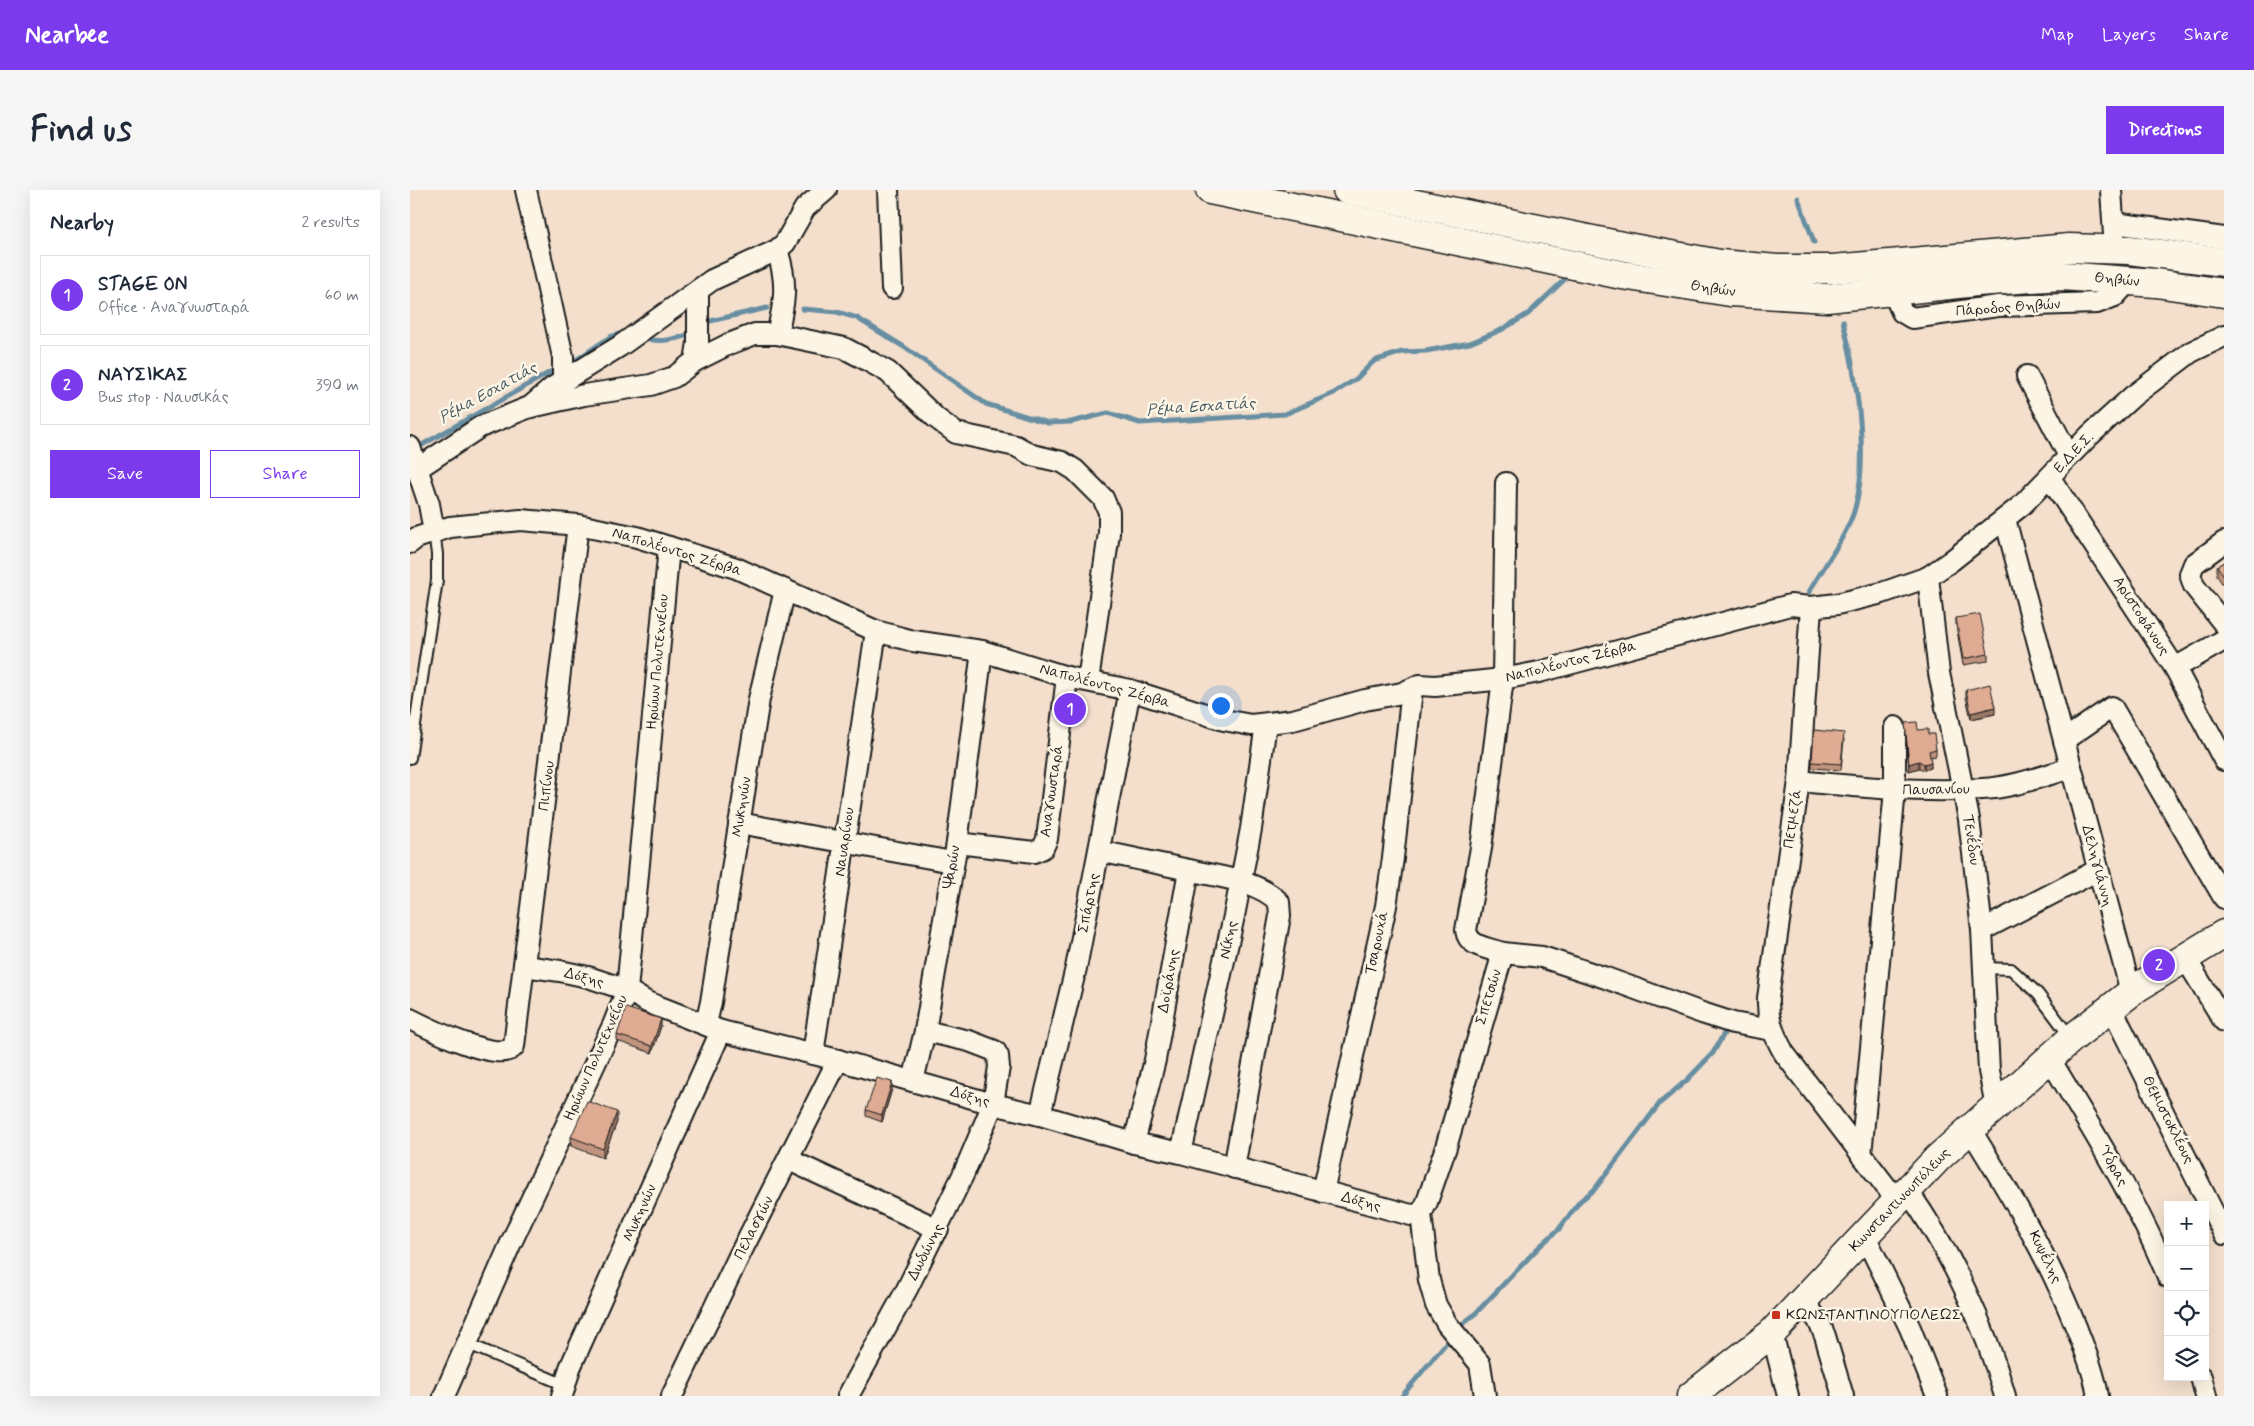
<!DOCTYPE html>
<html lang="en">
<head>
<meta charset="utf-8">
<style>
  body { margin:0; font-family:Mynerve,sans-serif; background:#f6f6f7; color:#1f2937 }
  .controls { position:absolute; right:15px; bottom:15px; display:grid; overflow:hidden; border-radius:0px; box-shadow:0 5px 20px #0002 }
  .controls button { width:45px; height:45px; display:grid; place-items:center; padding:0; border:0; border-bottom:1px solid #e0e1e3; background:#fff; color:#1f2937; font:25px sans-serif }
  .you { position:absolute; left:810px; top:515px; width:18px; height:18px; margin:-12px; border:4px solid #fff; border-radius:50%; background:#1a73e8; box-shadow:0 0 0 8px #1a73e833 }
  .badge { display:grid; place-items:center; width:32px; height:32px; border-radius:50%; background:#7c3aed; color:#fff; font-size:16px; font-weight:700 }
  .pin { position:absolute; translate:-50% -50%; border:2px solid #fff; box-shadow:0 1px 5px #0006 }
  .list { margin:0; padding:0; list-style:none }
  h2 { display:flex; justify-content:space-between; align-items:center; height:65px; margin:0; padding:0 20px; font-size:21px }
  h2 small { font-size:16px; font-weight:400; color:#747a83 }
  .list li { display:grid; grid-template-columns:32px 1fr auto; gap:15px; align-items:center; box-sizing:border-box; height:80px; margin:0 10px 10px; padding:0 10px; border:1px solid #e0e1e3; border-radius:0px }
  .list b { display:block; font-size:19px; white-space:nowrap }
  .list p { margin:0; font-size:16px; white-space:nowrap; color:#747a83 }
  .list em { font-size:16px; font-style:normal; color:#747a83 }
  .actions { display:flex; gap:10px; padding:15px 20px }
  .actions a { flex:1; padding:11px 0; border:1px solid #7c3aed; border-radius:0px; text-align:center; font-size:18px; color:#7c3aed }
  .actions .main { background:#7c3aed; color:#fff }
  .icon { flex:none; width:28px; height:28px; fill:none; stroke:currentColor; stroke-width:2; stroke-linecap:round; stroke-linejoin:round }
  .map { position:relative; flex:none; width:1814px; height:1206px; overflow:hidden; border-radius:0px }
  header { display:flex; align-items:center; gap:30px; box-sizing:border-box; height:70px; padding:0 25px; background:#7c3aed; color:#fff }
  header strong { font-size:24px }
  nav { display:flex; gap:28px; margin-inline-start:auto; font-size:18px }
  .intro { display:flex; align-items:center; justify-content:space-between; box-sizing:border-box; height:120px; padding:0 30px }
  h1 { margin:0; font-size:35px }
  .button { padding:12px 22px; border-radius:0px; background:#7c3aed; color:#fff; font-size:18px; font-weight:700 }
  main { display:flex; gap:30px; padding:0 30px }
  aside { flex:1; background:#fff; border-radius:0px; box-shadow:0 5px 20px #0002 }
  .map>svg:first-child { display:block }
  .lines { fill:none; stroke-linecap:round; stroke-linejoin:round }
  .stream { stroke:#688ea2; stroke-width:5 }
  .lane-casing { stroke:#1c1c1c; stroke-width:14 }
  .street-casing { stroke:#1c1c1c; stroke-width:24 }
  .secondary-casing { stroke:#1c1c1c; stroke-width:31 }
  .lane { stroke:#fcf5e5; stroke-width:10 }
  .street { stroke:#fcf5e5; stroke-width:20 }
  .secondary { stroke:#fcf5e5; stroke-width:28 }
  .wall { fill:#c0937e; stroke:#1c1c1c }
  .shaded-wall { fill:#9c7866; stroke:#1c1c1c }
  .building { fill:#dfab92; stroke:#1c1c1c }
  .poi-dot { fill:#c8321e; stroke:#fcf5e5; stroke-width:2 }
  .labels { text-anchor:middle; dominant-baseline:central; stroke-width:5; stroke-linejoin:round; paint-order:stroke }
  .street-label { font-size:15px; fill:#1c1c1c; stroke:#fcf5e5 }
  .poi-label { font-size:15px; fill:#1c1c1c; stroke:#fcf5e5; text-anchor:start }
  .water-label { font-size:16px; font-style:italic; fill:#42555f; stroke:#fcf5e5 }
</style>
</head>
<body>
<header>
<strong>Nearbee</strong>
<nav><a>Map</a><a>Layers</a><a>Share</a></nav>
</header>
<div class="intro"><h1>Find us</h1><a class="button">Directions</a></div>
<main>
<aside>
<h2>Nearby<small>2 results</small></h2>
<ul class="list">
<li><span class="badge">1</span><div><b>STAGE ON</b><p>Office · Αναγνωσταρά</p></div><em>60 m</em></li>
<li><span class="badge">2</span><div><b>ΝΑΥΣΙΚΑΣ</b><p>Bus stop · Ναυσικάς</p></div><em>390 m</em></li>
</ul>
<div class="actions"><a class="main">Save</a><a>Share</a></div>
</aside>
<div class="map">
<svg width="1814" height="1206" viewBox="0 0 1814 1206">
  <rect width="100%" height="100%" fill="#f3dfcc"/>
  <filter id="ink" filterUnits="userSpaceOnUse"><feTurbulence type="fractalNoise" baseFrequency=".02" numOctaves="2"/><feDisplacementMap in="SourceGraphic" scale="10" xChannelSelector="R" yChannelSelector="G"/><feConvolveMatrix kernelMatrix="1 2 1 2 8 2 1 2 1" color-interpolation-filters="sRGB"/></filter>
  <g filter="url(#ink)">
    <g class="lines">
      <g class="stream">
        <polyline points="1388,8 1404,52"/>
        <polyline points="393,119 427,122 447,128 494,157 576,214 638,233 661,232 698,223 730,233 875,224 924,203 946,189 964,171 992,162 1016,161 1060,153 1091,140 1118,124 1154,90"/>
        <polyline points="296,132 357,118"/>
        <path d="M230 146C246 154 262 150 278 145"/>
        <polyline points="160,174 200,147 216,142"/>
        <polyline points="5,259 142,181"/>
        <path d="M1399 402C1412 379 1439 342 1445 318 1460 264 1446 186 1433 131"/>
        <polyline points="1051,1135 1064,1125 1129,1057 1149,1039 1170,1011 1184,1000 1250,913 1277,890 1303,863 1316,840"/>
        <polyline points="992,1206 1041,1147"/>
      </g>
      <defs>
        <g id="lane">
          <polyline points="0,568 27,390 27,364 24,342"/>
          <polyline points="1575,778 1601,779 1628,804 1661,848"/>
          <polyline points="56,1153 155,1195"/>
        </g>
        <g id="street">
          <polyline points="116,0 153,167 153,191"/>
          <polyline points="478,0 482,98"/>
          <polyline points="1701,0 1704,45"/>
          <polyline points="1704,33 1814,48"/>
          <path d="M367 60C378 92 375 111 367 144"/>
          <polyline points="1483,102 1492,122 1502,128 1588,116 1687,113 1705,106 1719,91"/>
          <polyline points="285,171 288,153 288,100"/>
          <polyline points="1617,186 1659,266"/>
          <polyline points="121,216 142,198 210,156 302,90 367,60 375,53 395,18 416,0"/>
          <polyline points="0,257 19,314 24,342"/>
          <polyline points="7,279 70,237 117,218 174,205 241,195 264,187 285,171 319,154 345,144 367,144 434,158 455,169 478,182 526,228 546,243 606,256 622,265 652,272 665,280 693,308 699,322 699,343 678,491"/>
          <polyline points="1640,288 1765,478 1814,570"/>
          <polyline points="1595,329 1721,802"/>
          <polyline points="1814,352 1784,374 1780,384 1784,396 1814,434"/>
          <polyline points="0,353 6,348 40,337 111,330 168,335 227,347 326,378 466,441 503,451 572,461 657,487 720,500 814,530 841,535 883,530 955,510 992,503 1010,495 1025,496 1093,489 1129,482 1380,415 1401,417 1427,414 1472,403 1518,387 1541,371 1612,315 1679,246 1723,206 1781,162 1814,146"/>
          <polyline points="1518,387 1529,483 1559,629 1572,740 1579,881 1586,916"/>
          <path d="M1401 417 1389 591 1358 808C1357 829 1364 845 1374 863L1487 1011"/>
          <polyline points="1765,478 1814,450"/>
          <polyline points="1654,550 1702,517 1814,708"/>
          <path d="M1389 591C1450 597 1510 603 1572 599 1602 598 1632 586 1661 578"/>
          <polyline points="329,633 542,672"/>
          <polyline points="547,653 624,662 633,658 637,649 657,487"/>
          <polyline points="689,661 779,680"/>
          <polyline points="1572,740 1688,680"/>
          <polyline points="1093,763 1132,767 1196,788 1292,823 1323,833 1362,840"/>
          <polyline points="1774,766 1814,831"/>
          <polyline points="114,776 150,781 178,787 217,800 237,812 311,841 428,870 583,914 630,925 724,953 771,963 1001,1025 1011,1024"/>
          <polyline points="1701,817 1814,1044"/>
          <path d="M0 829C18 838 91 875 104 856L168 335"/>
          <polyline points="296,834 301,812 349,509 375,400"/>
          <polyline points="403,864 466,441"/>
          <path d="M1640 869C1682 940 1727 1010 1758 1087"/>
          <polyline points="503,891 515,841 547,653 572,461"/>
          <polyline points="630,925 666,778 720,500"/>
          <path d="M1560 939C1600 1003 1638 1066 1666 1137 1675 1160 1684 1182 1688 1206"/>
          <path d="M724 953 745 870 779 680C808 687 847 690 869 712L870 726 824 978"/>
          <polyline points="771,963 824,726 841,639 856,534"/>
          <polyline points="1451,965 1485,600 1485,537"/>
          <polyline points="379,970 528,1039"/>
          <path d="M1497 1000C1540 1060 1575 1135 1595 1206"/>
          <polyline points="913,1002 976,716 983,668 1002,500"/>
          <path d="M1011 1024 1017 1012 1036 957 1093 763C1078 758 1058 757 1056 740L1071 658 1093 489 1096 293"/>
          <polyline points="1011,1024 1019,1090 1026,1115 1037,1134 1070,1174 1075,1206"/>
          <polyline points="1455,1046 1500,1138 1527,1206"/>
          <polyline points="1393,1111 1408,1130 1415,1146 1433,1206"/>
          <polyline points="1362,1143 1378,1206"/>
          <polyline points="1791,1187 1796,1206"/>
          <polyline points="34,1206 100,1055 204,833 217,800 259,357"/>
          <polyline points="152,1206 160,1178 311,841"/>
          <polyline points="262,1206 329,1066 428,870"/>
          <polyline points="438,1206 497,1099 553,985 583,914 589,877 588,866 585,861 559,851 515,841"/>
        </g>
        <g id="secondary">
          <polyline points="800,0 1212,85 1320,102 1417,108 1567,92 1652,86 1746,93 1814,103"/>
          <polyline points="937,0 1222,58 1310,74 1367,79 1423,79 1659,58 1719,60 1814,72"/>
          <polyline points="1281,1206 1362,1143 1528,968 1661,849 1728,797 1814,744"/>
        </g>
      </defs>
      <use href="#lane" class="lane-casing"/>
      <use href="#street" class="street-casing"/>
      <use href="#secondary" class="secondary-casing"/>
      <use href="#lane" class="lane"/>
      <use href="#street" class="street"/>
      <use href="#secondary" class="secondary"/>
    </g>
    <g class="wall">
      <polygon points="1814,372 1814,396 1807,386 1807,376"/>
      <polygon points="1546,428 1578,464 1578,471 1553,475 1546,435"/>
      <polygon points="1556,500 1585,524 1561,529 1556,507"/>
      <polygon points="1495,533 1508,540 1518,544 1526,559 1526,566 1520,567 1521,578 1514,580 1509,578 1499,581"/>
      <polygon points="1434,549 1431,580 1402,578 1402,572"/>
      <polygon points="251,836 242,863 207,851 207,845"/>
      <polygon points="482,899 472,932 456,926 456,920"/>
      <polygon points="207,932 193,968 161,956 161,947"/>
    </g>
    <g class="shaded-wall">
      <polygon points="1585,517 1585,524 1561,529 1561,523"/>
      <polygon points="1509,571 1509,578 1499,581 1499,574"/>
      <polygon points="1521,572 1521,578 1514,580 1514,574"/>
      <polygon points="251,829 251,836 242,863 242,856"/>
      <polygon points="482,892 482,899 472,932 472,925"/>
      <polygon points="207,922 207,932 193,968 193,959"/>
    </g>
    <g class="building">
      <polygon points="1814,372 1814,386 1807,376"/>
      <polygon points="1570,424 1578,464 1553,469 1546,428"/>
      <polygon points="1580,494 1585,517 1561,523 1556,500"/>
      <polygon points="1507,532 1508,540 1518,539 1518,544 1524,544 1526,559 1519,561 1521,572 1514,574 1509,571 1499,574 1495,533"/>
      <polygon points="1404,540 1434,543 1431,574 1402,572"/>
      <polygon points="216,818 251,829 242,856 207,845"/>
      <polygon points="467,888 482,892 472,925 456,920"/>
      <polygon points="177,911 207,922 193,959 161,947"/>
    </g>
  </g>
  <rect class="poi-dot" x="1361" y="1120" width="10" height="10" rx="2.5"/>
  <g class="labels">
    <g class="street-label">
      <text transform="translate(1707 90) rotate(5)">Θηβών</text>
      <text transform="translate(1303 99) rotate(8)">Θηβών</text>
      <text transform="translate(1598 118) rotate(-4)">Πάροδος Θηβών</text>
      <text transform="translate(1664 263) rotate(-46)">Ε.Δ.Ε.Σ.</text>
      <text transform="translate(267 362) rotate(17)">Ναπολέοντος Ζέρβα</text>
      <text transform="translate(1731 426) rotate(57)">Αριστοφάνους</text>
      <text transform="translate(248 472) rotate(-85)">Ηρώων Πολυτεχνείου</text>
      <text transform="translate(1161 472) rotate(-14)">Ναπολέοντος Ζέρβα</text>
      <text transform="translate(695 496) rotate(15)">Ναπολέοντος Ζέρβα</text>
      <text transform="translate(137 596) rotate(-83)">Πιπίνου</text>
      <text transform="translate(1526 600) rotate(-1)">Παυσανίου</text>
      <text transform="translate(642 601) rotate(-82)">Αναγνωσταρά</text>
      <text transform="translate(332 617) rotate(-81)">Μυκηνών</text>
      <text transform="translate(1383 629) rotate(-82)">Πετμεζά</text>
      <text transform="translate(1561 650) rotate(82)">Τενέδου</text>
      <text transform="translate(435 652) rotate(-82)">Ναυαρίνου</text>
      <text transform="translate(1687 676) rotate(75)">Δεληγιάννη</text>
      <text transform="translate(542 677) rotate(-80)">Ψαρών</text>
      <text transform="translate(679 713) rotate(-79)">Σπάρτης</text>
      <text transform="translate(819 750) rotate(-78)">Νίκης</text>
      <text transform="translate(967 753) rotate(-78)">Τσαρουχά</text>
      <text transform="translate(174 788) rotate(15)">Δόξης</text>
      <text transform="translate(759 791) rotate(-80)">Δοϊράνης</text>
      <text transform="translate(1079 807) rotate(-73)">Σπετσών</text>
      <text transform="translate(186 868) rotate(-66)">Ηρώων Πολυτεχνείου</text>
      <text transform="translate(560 907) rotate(16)">Δόξης</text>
      <text transform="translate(1758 930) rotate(63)">Θεμιστοκλέους</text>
      <text transform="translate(1703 976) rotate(61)">Ύδρας</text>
      <text transform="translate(1490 1010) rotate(-46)">Κωνσταντινουπόλεως</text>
      <text transform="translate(951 1012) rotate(15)">Δόξης</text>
      <text transform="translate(230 1023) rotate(-66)">Μυκηνών</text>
      <text transform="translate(344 1038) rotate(-63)">Πελασγών</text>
      <text transform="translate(516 1062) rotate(-63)">Δωδώνης</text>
      <text transform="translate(1635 1067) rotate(64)">Κυψέλης</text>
    </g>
    <g class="poi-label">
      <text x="1376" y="1125">ΚΩΝΣΤΑΝΤΙΝΟΥΠΟΛΕΩΣ</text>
    </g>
    <g class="water-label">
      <text transform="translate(78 203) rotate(-29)">Ρέμα Εσχατιάς</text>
      <text transform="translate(791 217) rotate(-4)">Ρέμα Εσχατιάς</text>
    </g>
  </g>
</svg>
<div class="controls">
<button>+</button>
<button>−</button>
<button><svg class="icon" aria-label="locate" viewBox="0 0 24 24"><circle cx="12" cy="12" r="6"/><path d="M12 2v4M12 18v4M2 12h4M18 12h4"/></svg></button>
<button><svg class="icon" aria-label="layers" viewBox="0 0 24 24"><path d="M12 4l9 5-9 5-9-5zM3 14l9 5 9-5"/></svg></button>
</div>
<div class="you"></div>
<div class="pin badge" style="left:660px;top:519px">1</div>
<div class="pin badge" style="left:1749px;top:775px">2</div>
</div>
</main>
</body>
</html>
